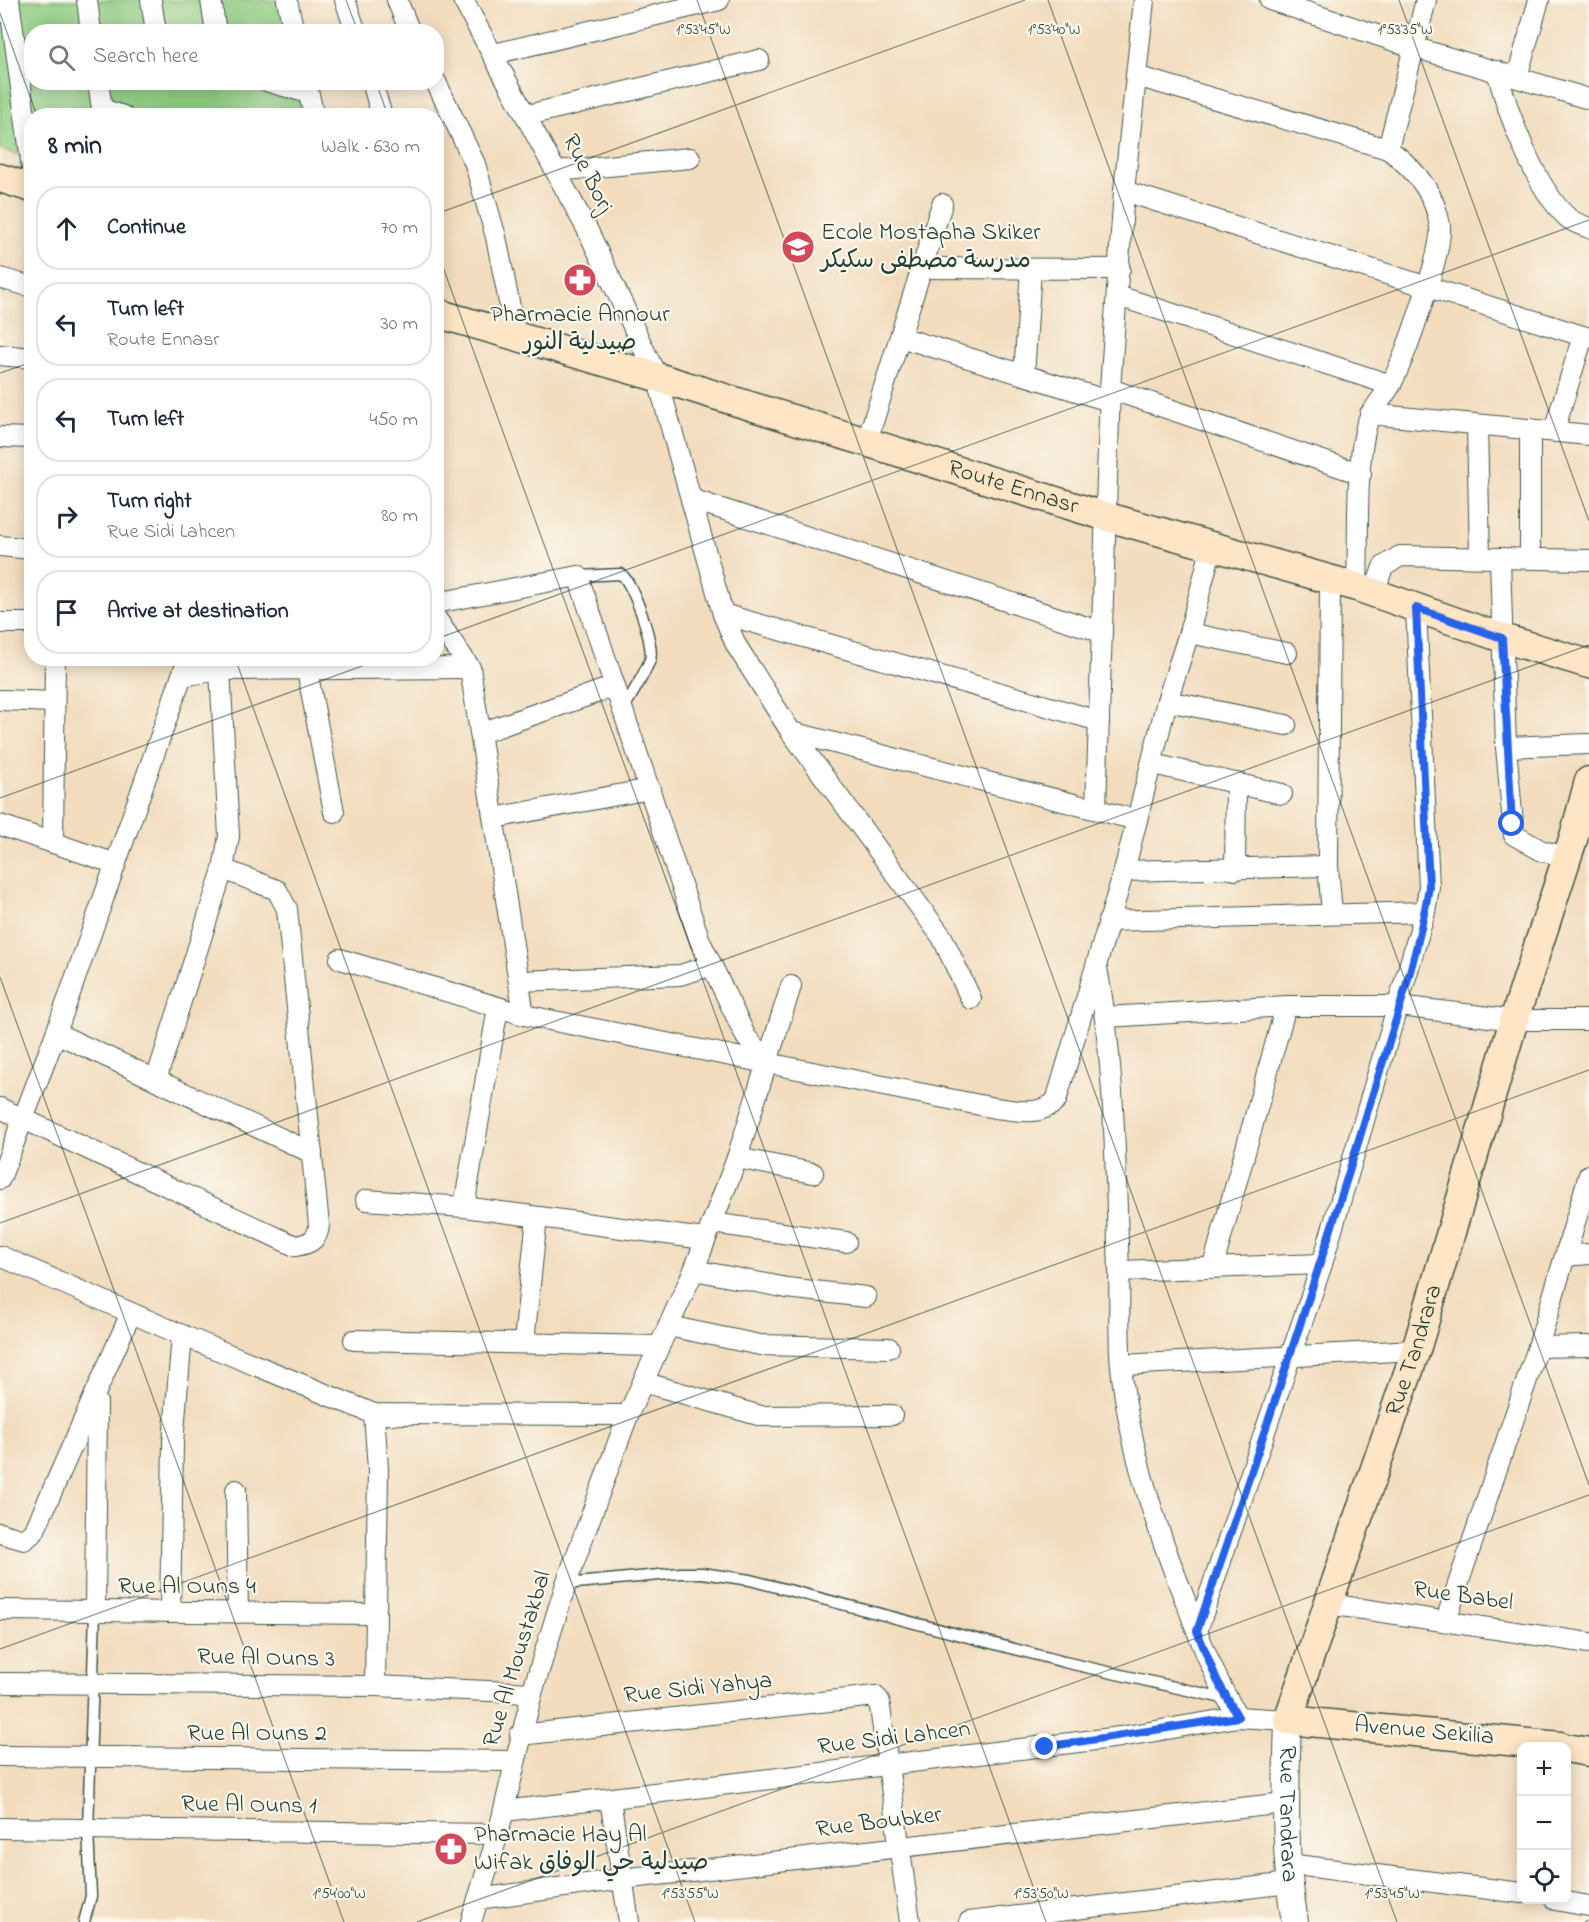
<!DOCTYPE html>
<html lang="en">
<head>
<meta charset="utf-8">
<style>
  body { margin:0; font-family:"Indie Flower","Playpen Sans Arabic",sans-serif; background:#f6f6f7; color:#1f2937 }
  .controls { position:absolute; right:18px; bottom:18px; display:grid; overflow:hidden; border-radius:12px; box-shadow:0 3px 15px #0003 }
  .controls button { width:54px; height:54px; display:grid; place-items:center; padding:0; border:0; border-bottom:2px solid #e0e1e3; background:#fff; color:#1f2937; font:30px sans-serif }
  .stop { position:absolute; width:18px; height:18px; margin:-14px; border:4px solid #2563eb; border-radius:50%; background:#fff }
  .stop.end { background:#2563eb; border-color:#fff; box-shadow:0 2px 6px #0008 }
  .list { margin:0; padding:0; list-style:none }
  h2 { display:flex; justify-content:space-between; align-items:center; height:78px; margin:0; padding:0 24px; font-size:26px }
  h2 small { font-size:20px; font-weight:400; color:#747a83 }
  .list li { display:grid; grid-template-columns:39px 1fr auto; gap:18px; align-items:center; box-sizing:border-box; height:84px; margin:0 12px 12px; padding:0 12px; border:2px solid #e0e1e3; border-radius:24px }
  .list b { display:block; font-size:22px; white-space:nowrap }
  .list p { margin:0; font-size:20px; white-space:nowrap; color:#747a83 }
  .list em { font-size:20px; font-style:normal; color:#747a83 }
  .icon { flex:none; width:33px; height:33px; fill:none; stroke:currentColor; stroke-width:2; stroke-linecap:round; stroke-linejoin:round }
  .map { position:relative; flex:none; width:1589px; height:1922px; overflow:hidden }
  .search { position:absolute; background:#fff; box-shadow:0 3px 15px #0003; left:24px; top:24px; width:420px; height:66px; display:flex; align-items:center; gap:15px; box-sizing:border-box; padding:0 21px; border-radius:24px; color:#747a83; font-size:22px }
  .panel { position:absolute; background:#fff; box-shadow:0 3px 15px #0003; left:24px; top:108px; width:420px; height:558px; border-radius:24px }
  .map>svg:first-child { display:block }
  .green { fill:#8ecc81; stroke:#56845a; stroke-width:1.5 }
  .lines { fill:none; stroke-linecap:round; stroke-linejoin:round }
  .service-casing { stroke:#3f5549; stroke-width:13 }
  .minor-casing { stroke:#3f5549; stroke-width:22 }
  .tertiary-casing { stroke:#3f5549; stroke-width:28 }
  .secondary-casing { stroke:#3f5549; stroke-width:31 }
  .service { stroke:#fff; stroke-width:10 }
  .minor { stroke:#fff; stroke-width:20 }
  .tertiary { stroke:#fff; stroke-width:26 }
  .secondary { stroke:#fde5c5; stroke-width:28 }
  .route { stroke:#2563eb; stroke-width:8 }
  .ticks { fill:none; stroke:#1f3d34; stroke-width:1.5; stroke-opacity:0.45 }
  .labels { text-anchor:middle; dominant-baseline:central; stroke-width:4.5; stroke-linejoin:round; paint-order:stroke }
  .street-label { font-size:24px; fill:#1f3d34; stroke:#fbf7ec }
  .poi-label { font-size:24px; fill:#1f3d34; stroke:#fbf7ec; text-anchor:start }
  .ticks-label { font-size:15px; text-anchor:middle; fill:#1f3d34; stroke:#fbf7ec; stroke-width:4.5; stroke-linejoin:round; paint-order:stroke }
</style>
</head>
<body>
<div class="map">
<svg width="1589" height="1922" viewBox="0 0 1589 1922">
  <rect width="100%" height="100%" fill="#fbf7ec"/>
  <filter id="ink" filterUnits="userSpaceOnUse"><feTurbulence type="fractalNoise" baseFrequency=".0167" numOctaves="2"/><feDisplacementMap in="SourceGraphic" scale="12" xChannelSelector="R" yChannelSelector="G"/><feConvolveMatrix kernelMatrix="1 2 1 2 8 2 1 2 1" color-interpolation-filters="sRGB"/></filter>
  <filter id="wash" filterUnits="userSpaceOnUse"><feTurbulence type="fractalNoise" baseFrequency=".008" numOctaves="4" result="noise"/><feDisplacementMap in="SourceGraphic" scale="24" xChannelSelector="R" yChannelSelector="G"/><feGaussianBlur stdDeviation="1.35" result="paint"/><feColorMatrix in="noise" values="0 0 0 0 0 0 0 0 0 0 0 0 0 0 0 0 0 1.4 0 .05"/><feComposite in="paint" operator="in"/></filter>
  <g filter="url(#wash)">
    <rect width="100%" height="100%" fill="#f2dcbd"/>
    <polygon class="green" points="0,0 289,0 297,31 32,32 32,82 308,83 316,115 32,116 31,159 0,149"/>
  </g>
  <g filter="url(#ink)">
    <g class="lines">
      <defs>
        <g id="service">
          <path d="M578 576 621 574C633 583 655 645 650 660 643 677 632 694 623 710"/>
          <polyline points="566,1584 680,1573 702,1573 750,1580 1064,1662 1227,1699"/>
          <polyline points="84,1922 91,1896 88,1830 95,1612"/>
        </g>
        <g id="minor">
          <polyline points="9,0 32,168"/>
          <polyline points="87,0 91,32"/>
          <polyline points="151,0 156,32"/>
          <polyline points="211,0 216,32"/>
          <polyline points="287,0 294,32"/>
          <polyline points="345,0 356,32"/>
          <polyline points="397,0 410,32"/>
          <polyline points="463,0 588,231 657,377 723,614 736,645 791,732 1137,820"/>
          <polyline points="1270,0 1413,47 1589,99"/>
          <polyline points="494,54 719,0"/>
          <path d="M1497 71C1508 114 1535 188 1568 218 1574 223 1582 225 1589 228"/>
          <polyline points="1136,76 1388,149"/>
          <polyline points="1517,77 1539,0"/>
          <polyline points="98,82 103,116"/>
          <polyline points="269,82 308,93"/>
          <polyline points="306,82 314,116"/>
          <polyline points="372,82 382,116"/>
          <polyline points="436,82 475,164 496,237 516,337"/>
          <polyline points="102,109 123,116"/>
          <polyline points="528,115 759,60"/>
          <polyline points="557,171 690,158"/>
          <polyline points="1124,191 1589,338"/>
          <polyline points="921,268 1120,269"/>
          <polyline points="0,278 32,287"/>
          <polyline points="1118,296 1391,385"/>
          <polyline points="900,337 1109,401"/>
          <polyline points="0,355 32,358"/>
          <polyline points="1024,375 1031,269"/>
          <polyline points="1110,389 1361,474"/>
          <polyline points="1370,414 1589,435"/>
          <polyline points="1477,426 1480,557"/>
          <polyline points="1554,431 1583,336"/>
          <polyline points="0,437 32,438"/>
          <polyline points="866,444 942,204"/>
          <polyline points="691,499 1102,632"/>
          <polyline points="0,546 32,549"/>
          <polyline points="1500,558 1506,747 1514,835 1542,851 1568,857"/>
          <polyline points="1530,559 1530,429"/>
          <polyline points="1330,580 1328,866 1332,913"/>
          <path d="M1357 587C1359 540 1355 471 1366 427 1371 409 1383 399 1391 384 1404 360 1443 251 1440 227 1436 194 1414 168 1388 149L1426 0"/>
          <polyline points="1374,593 1383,567 1400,556 1589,560"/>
          <polyline points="436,603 578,576 700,941 746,1037 767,1062"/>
          <polyline points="723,614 1099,721"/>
          <polyline points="436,618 470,668 524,1015"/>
          <polyline points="0,623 32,623"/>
          <polyline points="1189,633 1287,653"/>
          <polyline points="307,670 334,812"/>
          <polyline points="182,676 220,670 470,668"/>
          <polyline points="0,700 54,702"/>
          <polyline points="1167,701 1286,725"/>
          <polyline points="791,732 942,937 971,999"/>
          <polyline points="481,733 615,686"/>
          <polyline points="1506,747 1589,744"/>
          <polyline points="1153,764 1282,794"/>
          <polyline points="1096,808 1110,389 1124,191 1144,0"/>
          <polyline points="494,818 650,789"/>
          <polyline points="0,825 116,864"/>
          <polyline points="53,843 55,658"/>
          <polyline points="1235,870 1236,783"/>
          <polyline points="1124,871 1328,866"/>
          <polyline points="1108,921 1425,912"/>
          <path d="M340 959 524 1015 995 1108C1016 1110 1039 1117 1056 1101L1124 871 1167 701 1189 633 1212 546"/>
          <path d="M1097 968C1116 1068 1115 1171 1119 1271 1120 1303 1118 1335 1121 1366 1129 1450 1158 1533 1189 1610 1203 1647 1217 1683 1238 1717"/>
          <polyline points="519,981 680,975 710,966"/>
          <polyline points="1107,1017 1286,1006 1399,1006 1514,1020 1589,1020"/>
          <polyline points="56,1033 312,1153"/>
          <polyline points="156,1080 223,869 229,836 220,670"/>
          <path d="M0 1108 295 1246C309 1244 318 1240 319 1225L287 909 277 890 223 869"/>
          <polyline points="737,1158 813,1173"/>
          <polyline points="0,1179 56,1033 188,658"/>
          <polyline points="366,1200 464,1207 704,1239"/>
          <polyline points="464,1207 498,1007"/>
          <polyline points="712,1223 846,1242"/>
          <polyline points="0,1256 182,1335 374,1414 628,1415"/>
          <polyline points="1565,1256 1589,1254"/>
          <polyline points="1213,1266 1286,1006"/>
          <polyline points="694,1270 787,1288 866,1297"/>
          <polyline points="1119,1271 1322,1264"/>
          <polyline points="668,1326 760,1345 889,1348"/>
          <polyline points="354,1340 659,1346"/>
          <polyline points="524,1342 537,1217"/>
          <polyline points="1538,1347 1589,1346"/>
          <polyline points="1121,1365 1416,1350"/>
          <polyline points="643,1382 761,1416 892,1415"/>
          <polyline points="374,1414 378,1469 375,1686"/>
          <polyline points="236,1490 238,1613"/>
          <polyline points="0,1533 24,1540 34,1532 131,1313"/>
          <polyline points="1329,1604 1589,1643"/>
          <polyline points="0,1610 374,1614"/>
          <polyline points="95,1612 97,1402"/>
          <polyline points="170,1612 173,1443 182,1335"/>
          <polyline points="1446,1620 1538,1347 1589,1175"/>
          <polyline points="1197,1631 1322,1264 1425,912 1429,887 1416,608"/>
          <polyline points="0,1683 375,1686 532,1693"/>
          <polyline points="520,1735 875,1696 879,1700 910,1922"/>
          <polyline points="0,1756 514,1761"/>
          <polyline points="610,1799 629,1922"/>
          <polyline points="504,1811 1120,1737 1238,1717 1288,1720"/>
          <polyline points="0,1828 498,1834"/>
          <polyline points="1288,1864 1522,1893"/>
          <polyline points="478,1899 622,1879 1285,1803"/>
          <polyline points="1555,1900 1589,1906"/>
          <polyline points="471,1922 498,1834 532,1693 566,1584 628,1415 694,1270 737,1158 791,986"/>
          <polyline points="969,1922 1289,1883"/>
        </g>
        <g id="tertiary">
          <path id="s1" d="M1288 1720C1286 1788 1283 1855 1295 1922"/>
        </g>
        <g id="secondary">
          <polyline points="0,178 32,188"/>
          <path id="s2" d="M436 313 657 377 1104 516 1357 587 1502 638 1589 664"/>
          <path id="s3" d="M1560 1746 1288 1720 1416 1350 1514 1020 1575 833 1589 781"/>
          <polyline points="1566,1748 1589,1752"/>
        </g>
      </defs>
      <use href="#service" class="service-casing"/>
      <use href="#minor" class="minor-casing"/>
      <use href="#tertiary" class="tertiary-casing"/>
      <use href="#secondary" class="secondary-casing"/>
      <use href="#service" class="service"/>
      <use href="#minor" class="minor"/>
      <use href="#tertiary" class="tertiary"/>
      <use href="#secondary" class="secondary"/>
    </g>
  </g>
  <g class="lines" filter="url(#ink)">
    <path class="route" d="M1045 1747 1238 1717 1217 1680 1197 1631C1255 1462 1312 1294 1364 1123 1387 1045 1416 967 1429 887L1416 608 1502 638 1512 824"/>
  </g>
  <path class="ticks" d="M346 0 358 32M697 0 1397 1922M1048 0 1589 1485M1399 0 1589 521M0 13 37 116M376 82 388 116M436 214 1025 0M436 248 1046 1922M0 373 32 362M436 639 1589 220M235 658 695 1922M0 798 384 658M0 977 344 1922M0 1223 1589 645M0 1649 1589 1070M417 1922 1589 1495M1585 1922 1589 1920"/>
  <defs>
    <symbol id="school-disc" viewBox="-11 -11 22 22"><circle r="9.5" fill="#d1495b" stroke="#fbf7ec"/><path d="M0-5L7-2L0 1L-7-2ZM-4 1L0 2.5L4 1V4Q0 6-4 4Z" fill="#fff"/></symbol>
    <symbol id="pharmacy-disc" viewBox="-11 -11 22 22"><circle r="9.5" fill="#d1495b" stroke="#fbf7ec"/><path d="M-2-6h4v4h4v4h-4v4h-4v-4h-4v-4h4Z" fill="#fff"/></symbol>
  </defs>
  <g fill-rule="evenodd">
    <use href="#school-disc" x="779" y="228" width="38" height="38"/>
    <use href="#pharmacy-disc" x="561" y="261" width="38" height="38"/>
    <use href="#pharmacy-disc" x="432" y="1830" width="38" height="38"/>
  </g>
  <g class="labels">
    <g class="street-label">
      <text transform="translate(587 174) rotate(63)">Rue Borj</text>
      <text stroke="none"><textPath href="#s2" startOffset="603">Route Ennasr</textPath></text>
      <text stroke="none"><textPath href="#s3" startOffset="664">Rue Tandrara</textPath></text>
      <text x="187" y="1587">Rue Al Ouns 4</text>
      <text transform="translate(1463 1597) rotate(8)">Rue Babel</text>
      <text transform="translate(266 1659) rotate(1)">Rue Al Ouns 3</text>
      <text transform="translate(518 1659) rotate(-73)">Rue Al Moustakbal</text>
      <text transform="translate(698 1689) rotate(-6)">Rue Sidi Yahya</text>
      <text transform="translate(1424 1732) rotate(5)">Avenue Sekilia</text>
      <text x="257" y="1734">Rue Al Ouns 2</text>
      <text transform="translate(894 1739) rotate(-7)">Rue Sidi Lahcen</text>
      <text transform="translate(249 1806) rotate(1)">Rue Al Ouns 1</text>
      <text stroke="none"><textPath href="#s1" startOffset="94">Rue Tandrara</textPath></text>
      <text transform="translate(879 1823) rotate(-7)">Rue Boubker</text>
    </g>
    <g class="poi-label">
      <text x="821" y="233">Ecole Mostapha Skiker<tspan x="821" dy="28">مدرسة مصطفى سكيكر</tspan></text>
      <text x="580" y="315" text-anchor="middle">Pharmacie Annour<tspan x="580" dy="28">صيدلية النور</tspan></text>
      <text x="474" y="1835">Pharmacie Hay Al<tspan x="474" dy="28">Wifak صيدلية حي الوفاق</tspan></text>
    </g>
  </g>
  <g class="ticks-label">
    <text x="703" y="34">1°53'45"W</text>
    <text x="1405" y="34">1°53'35"W</text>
    <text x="1054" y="34">1°53'40"W</text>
    <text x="339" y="1898">1°54'00"W</text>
    <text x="690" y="1898">1°53'55"W</text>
    <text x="1041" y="1898">1°53'50"W</text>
    <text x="1392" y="1898">1°53'45"W</text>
  </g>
</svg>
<div class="controls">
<button>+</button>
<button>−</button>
<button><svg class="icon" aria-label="locate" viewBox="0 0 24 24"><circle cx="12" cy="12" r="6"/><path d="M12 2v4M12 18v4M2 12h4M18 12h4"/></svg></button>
</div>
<div class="stop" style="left:1512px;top:824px"></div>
<div class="stop end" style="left:1045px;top:1747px"></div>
<div class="search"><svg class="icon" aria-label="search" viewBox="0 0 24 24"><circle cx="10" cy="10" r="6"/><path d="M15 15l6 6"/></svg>Search here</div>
<section class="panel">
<h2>8 min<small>Walk · 630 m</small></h2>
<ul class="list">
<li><svg class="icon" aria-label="ahead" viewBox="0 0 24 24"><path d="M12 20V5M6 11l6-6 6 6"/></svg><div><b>Continue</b></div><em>70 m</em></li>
<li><svg class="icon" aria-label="left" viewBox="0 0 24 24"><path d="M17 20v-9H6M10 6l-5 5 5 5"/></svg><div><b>Turn left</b><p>Route Ennasr</p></div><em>30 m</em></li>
<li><svg class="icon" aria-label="left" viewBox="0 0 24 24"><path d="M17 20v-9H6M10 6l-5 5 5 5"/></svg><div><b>Turn left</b></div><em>450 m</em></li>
<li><svg class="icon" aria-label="right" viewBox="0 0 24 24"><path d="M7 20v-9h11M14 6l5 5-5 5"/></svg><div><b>Turn right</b><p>Rue Sidi Lahcen</p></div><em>80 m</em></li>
<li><svg class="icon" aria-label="arrive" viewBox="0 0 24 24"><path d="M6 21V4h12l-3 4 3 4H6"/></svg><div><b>Arrive at destination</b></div></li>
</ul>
</section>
</div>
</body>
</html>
